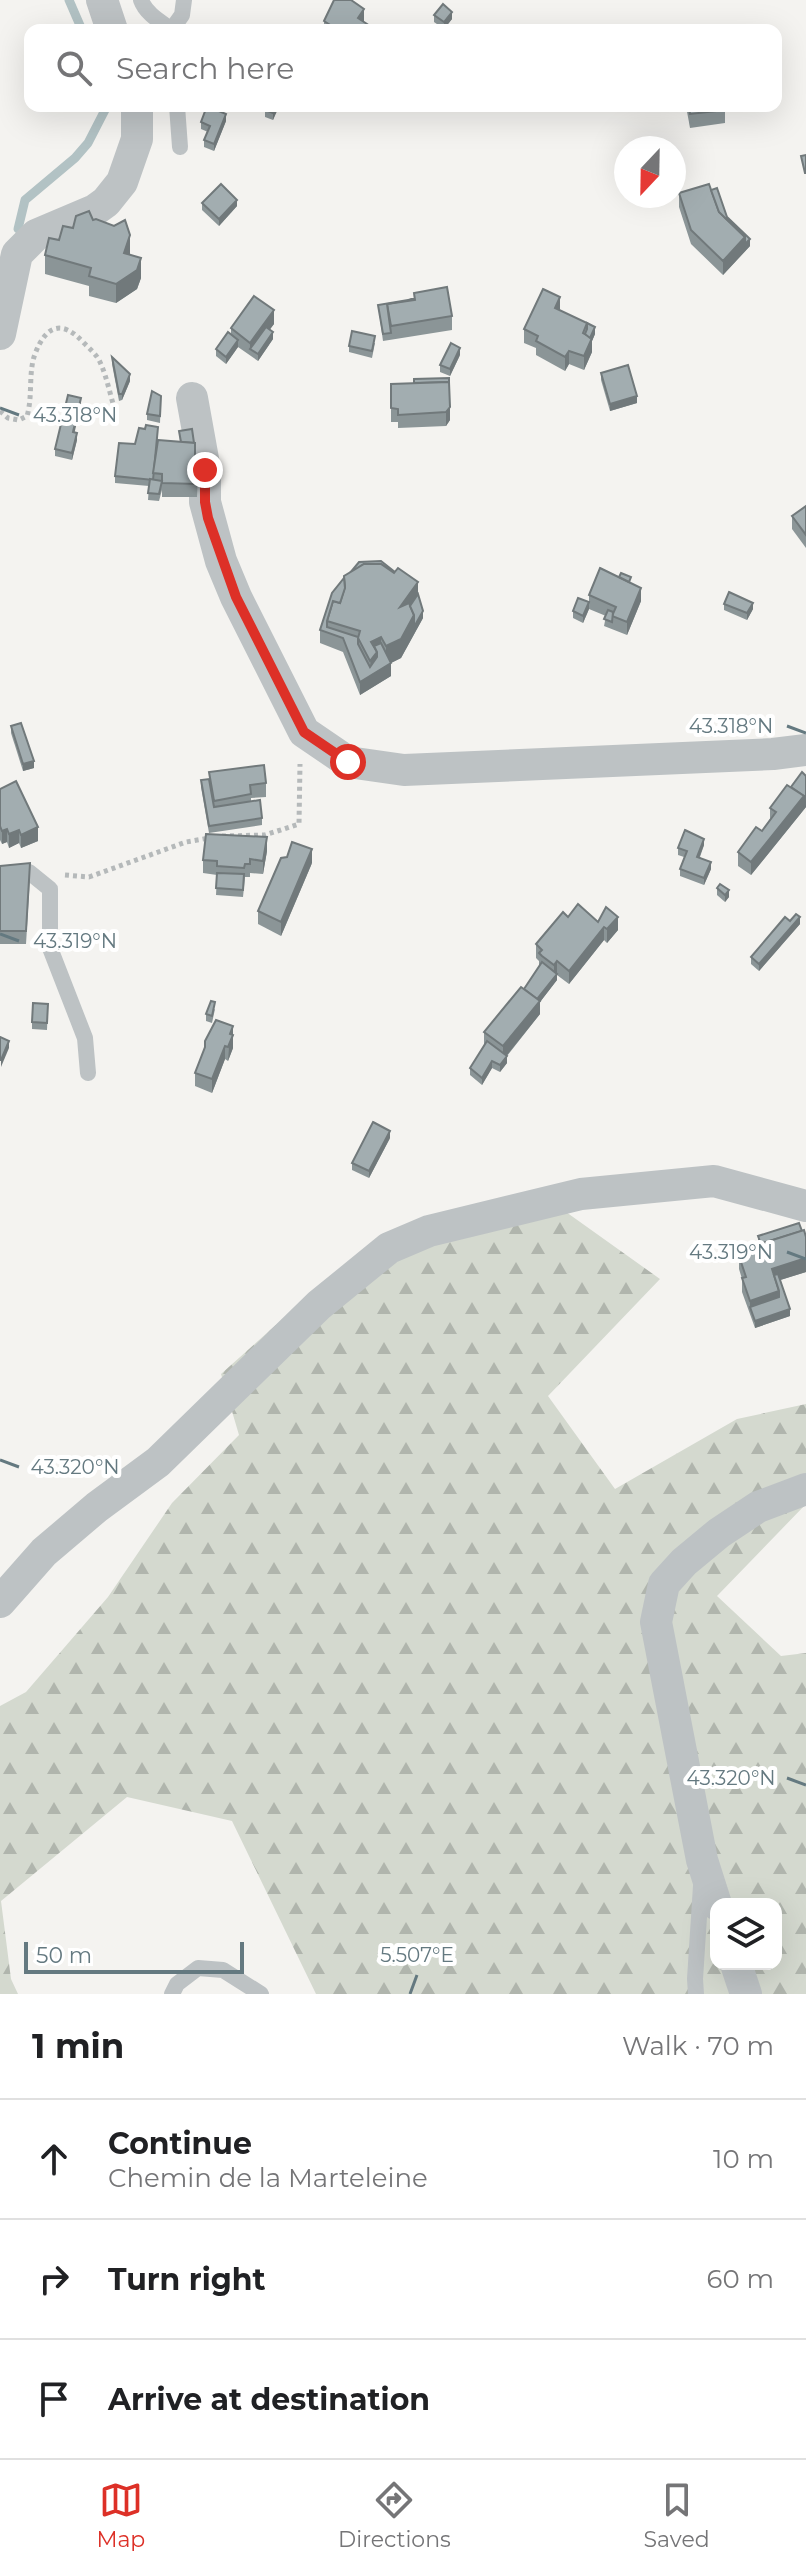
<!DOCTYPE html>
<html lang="en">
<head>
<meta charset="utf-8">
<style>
  body { margin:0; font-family:Montserrat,sans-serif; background:#f2f2f2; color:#202124 }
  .controls { position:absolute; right:24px; bottom:24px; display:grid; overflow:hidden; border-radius:16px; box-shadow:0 8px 32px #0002 }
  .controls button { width:72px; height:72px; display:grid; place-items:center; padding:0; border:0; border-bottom:2px solid #e0e0e0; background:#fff; color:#202124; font:40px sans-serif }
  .compass { position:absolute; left:614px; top:136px; width:72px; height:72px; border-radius:50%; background:#fff; box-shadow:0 8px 32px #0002; rotate:202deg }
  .scale { position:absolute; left:24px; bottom:20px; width:220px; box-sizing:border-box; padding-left:8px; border:4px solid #647980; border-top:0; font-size:22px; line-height:28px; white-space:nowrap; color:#647980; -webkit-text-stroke:6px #fff; paint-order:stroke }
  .stop { position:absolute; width:24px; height:24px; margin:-18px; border:6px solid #dd3027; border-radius:50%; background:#fff }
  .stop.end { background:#dd3027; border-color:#fff; box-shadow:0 2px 8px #0008 }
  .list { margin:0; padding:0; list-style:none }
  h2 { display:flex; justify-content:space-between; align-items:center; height:104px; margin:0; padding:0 32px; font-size:34px }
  h2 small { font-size:26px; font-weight:400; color:#757577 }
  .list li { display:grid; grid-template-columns:52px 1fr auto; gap:24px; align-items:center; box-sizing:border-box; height:120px; padding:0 32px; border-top:2px solid #e0e0e0 }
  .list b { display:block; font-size:30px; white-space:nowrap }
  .list p { margin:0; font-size:26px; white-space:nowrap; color:#757577 }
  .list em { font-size:26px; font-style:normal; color:#757577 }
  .icon { flex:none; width:44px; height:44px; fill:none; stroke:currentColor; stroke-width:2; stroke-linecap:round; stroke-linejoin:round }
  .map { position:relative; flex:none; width:806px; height:1994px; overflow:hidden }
  .search { position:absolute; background:#fff; box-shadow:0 8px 32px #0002; left:24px; right:24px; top:24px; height:88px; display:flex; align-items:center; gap:20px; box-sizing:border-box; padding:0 28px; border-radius:16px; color:#757577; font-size:30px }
  .sheet { height:464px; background:#fff }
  nav { display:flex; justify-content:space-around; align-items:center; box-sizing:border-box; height:112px; border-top:2px solid #e0e0e0; background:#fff; font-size:22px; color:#757577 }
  nav a { display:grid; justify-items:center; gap:4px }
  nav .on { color:#dd3027 }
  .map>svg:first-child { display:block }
  .forest { fill:url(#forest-firs); fill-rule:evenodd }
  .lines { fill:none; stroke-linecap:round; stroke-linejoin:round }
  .stream { stroke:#b2c2c4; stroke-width:9 }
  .path { stroke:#b5b9ba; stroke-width:5; stroke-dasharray:4 4; stroke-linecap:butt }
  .service { stroke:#bdc2c4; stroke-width:16 }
  .minor { stroke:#bdc2c4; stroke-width:32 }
  .wall { fill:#8b9597 }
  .shaded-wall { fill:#71797b }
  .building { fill:#a2adb0; stroke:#71797b; stroke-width:2 }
  .route { stroke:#dd3027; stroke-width:10 }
  .ticks { fill:none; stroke:#647980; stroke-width:3 }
  .ticks-label { font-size:20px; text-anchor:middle; fill:#647980; stroke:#fff; stroke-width:8; stroke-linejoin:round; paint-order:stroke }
</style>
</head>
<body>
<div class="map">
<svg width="806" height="1994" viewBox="0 0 806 1994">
  <defs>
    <pattern id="forest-firs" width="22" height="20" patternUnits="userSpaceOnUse" patternTransform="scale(2)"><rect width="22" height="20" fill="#d4d9cf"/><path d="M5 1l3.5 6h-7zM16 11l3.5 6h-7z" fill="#b0b5ad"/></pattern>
  </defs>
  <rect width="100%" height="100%" fill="#f4f3f0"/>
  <path class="forest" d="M538 1192 660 1279 548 1396 615 1489 737 1419 806 1404V1504L717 1596 781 1656 806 1653V1994H316L232 1821 127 1797 1 1901 11 1979 18 1994H0V1706L26 1692 108 1597 172 1503 239 1435 221 1374 324 1282ZM716 1904H776V1964H716Z"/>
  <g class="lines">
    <g class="stream">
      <polyline points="69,0 82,30"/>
      <polyline points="18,229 25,200 75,158 88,143 105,110 104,106"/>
    </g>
    <g class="path">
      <path d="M0 411 8 418 19 420 27 416C33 396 28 373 35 354 46 325 62 319 84 343 90 349 97 355 100 362 107 377 110 395 115 410"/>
      <polyline points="222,836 265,835 299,824 300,764"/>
      <polyline points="65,875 89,877 186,842 209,838"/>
    </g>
    <g class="service">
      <path d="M141 0C146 14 161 22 172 30"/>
      <polyline points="172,29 182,15 184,0"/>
      <polyline points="177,106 180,147"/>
      <polyline points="29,872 50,889 50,948 85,1038 88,1073"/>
      <polyline points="172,1994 177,1984 198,1968 223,1970 261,1994"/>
      <polyline points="696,1994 695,1979 701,1886"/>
    </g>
    <g class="minor">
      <polyline points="102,0 112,30"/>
      <polyline points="0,334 17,254 36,235 95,210 106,202 122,182 137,139 137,106"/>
      <polyline points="192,398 205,470 205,502 221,561 236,597 304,732 348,762 404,770 773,754 806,750"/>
      <polyline points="0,1602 44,1552 97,1507 158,1462 319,1305 389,1248 429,1231 581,1194 714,1181 806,1206"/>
      <polyline points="716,1904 702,1860 656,1622 664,1584 684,1562 719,1533 758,1507 806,1489"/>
      <polyline points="736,1964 746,1994"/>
    </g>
  </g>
  <g class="wall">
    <polygon points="434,15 452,19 444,29 434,22"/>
    <polygon points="324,21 364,22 376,30 324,30"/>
    <polygon points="278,106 273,120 265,117 265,110"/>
    <polygon points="686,106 725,106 725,123 690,128"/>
    <polygon points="226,121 214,151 204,147 204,140 208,132 201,129 201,122"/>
    <polygon points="711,190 727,217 750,246 723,275 691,244 679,207 679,193"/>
    <polygon points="202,203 237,206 219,226 202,210"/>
    <polygon points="93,220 130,255 141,278 137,289 116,303 89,296 89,286 45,274 45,255 73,228"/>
    <polygon points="414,293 452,316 452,330 383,341 378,305 414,299"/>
    <polygon points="559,310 595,334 592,341 592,352 584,370 569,364 565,371 536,355 536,348 524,343 524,329"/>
    <polygon points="274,324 269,330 273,339 258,361 238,347 226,364 216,356 216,349 231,335 231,328"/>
    <polygon points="375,343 372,358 349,352 349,346"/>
    <polygon points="460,355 450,376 440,372 440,365"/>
    <polygon points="112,357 130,381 122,400 119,401 112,364"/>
    <polygon points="601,373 637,403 610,411 601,380"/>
    <polygon points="449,378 450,420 446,426 398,428 398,422 391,422 391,384 414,383"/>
    <polygon points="161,396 160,423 147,420 147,414"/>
    <polygon points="81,405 74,432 77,440 72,460 55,456 55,449"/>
    <polygon points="179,431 195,460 198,476 197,497 162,497 162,490 159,501 148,500 149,486 115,483 115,476 135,444 158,433 157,446 180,442"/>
    <polygon points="806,506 806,548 792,529 792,516"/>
    <polygon points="395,572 418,594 423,618 401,658 391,663 391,676 360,695 343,652 320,643 320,630 332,593"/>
    <polygon points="631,583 641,601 627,635 604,626 606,616 589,609 589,595"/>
    <polygon points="724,604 753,609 747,620 724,610"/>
    <polygon points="589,609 583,623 573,618 573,611"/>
    <polygon points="11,726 34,768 23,771 11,733"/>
    <polygon points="209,772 266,783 266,797 251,798 251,801 262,818 262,825 209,833 201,787 201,780 209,779"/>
    <polygon points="0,789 38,841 21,848 19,843 9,848 7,842 2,844 0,840"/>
    <polygon points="806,807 751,875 738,866 738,852 762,831 770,819 770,808"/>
    <polygon points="704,845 700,857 711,869 704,885 680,876 680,869 684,857 678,855 678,848"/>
    <polygon points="267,851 263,874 250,873 250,877 245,877 243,897 216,895 217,875 203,873 203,860"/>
    <polygon points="312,863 281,936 258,924 258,911"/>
    <polygon points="0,866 30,877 26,944 0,944"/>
    <polygon points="717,888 729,897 725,902 717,895"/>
    <polygon points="568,917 598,922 618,930 607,943 604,940 569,984 557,975 557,980 540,1002 540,1014 507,1056 507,1063 500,1072 492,1068 482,1085 470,1075 470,1068 484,1046 484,1032 524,989 539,967 539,961 536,958 536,944"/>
    <polygon points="790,921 800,924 759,971 751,964 751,957"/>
    <polygon points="48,1004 47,1030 32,1029 32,1022"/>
    <polygon points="215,1009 212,1023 206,1021 206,1014"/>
    <polygon points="233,1035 233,1048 228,1061 225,1059 212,1093 195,1086 195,1073 205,1049 205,1041"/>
    <polygon points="390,1138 369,1178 352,1170 352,1163"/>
    <polygon points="758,1236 806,1272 780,1280 790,1316 755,1328 742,1292 742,1279 739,1269 739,1256 760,1248 758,1243"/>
  </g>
  <g class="shaded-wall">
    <polygon points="364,9 364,23 358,18"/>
    <polygon points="452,12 452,19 444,29 444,22"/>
    <polygon points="277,106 278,106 278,109 273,120 273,113"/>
    <polygon points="226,114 226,121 214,151 214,144"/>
    <polygon points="237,200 237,206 219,226 219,219"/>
    <polygon points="130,235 130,254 124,272 124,253"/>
    <polygon points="745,237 750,239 750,246 723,275 723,261"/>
    <polygon points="141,258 141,278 137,289 116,303 116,284"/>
    <polygon points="560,297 560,310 555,308"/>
    <polygon points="274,310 274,324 254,351 250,349 250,343"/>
    <polygon points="595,327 595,334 592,341 592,352 584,370 584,356"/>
    <polygon points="273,332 273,339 258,361 258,354"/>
    <polygon points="238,340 238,347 226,364 226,357"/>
    <polygon points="460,348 460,355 450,376 450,369"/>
    <polygon points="569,351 569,364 565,371 565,357"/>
    <polygon points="130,374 130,381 122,400 122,394"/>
    <polygon points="637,396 637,403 610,411 610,404"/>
    <polygon points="81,398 81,405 73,439 73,432"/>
    <polygon points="450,407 450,420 446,426 446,412"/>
    <polygon points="77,433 77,440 72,460 72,453"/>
    <polygon points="418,582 418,601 400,626 400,607"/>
    <polygon points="641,588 641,601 627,635 627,622"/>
    <polygon points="589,602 589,609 583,623 583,616"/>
    <polygon points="753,603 753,609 747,620 747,613"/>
    <polygon points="423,611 423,618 401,658 391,663 391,676 360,695 360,682 370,676 371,642 381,637 381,656 386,666 386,646 414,615"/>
    <polygon points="34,761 34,768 23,771 23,764"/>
    <polygon points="804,796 806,800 806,807 751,875 751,862"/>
    <polygon points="38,827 38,841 21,848 21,835"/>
    <polygon points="7,829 7,842 2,844 2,831"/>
    <polygon points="19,830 19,843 9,848 9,834"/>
    <polygon points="267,837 267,851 263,874 263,861"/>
    <polygon points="704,839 704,845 697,863 697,857"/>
    <polygon points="312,849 312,863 281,936 281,922"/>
    <polygon points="711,862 711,869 704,885 704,878"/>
    <polygon points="729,890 729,897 725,902 725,895"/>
    <polygon points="618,917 618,930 607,943 607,929"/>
    <polygon points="800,917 800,924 759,971 759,964"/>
    <polygon points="604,927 604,940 569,984 569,971"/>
    <polygon points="557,961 557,980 540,1002 540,1014 503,1060 503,1046 534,1003 554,977 554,965"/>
    <polygon points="233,1026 233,1048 228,1061 230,1034"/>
    <polygon points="9,1041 9,1048 1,1067 1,1060"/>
    <polygon points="225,1046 225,1059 212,1093 212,1079"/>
    <polygon points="507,1056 507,1063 500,1072 500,1065"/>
    <polygon points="492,1061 492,1068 482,1085 482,1078"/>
    <polygon points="390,1131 390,1138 369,1178 369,1171"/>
    <polygon points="806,1258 806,1272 774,1282 772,1269"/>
    <polygon points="779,1291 779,1304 750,1307 750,1314 750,1301"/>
    <polygon points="790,1309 790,1316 755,1328 755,1321"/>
  </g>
  <g class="building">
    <polygon points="334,0 351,0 364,9 358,18 376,30 334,30 335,28 324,21"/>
    <polygon points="443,4 452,12 444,22 434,15"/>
    <polygon points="207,106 226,114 214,144 204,140 210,126 201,122"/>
    <polygon points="266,106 277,106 273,113 265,110"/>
    <polygon points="689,106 725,106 725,110 690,114"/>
    <polygon points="806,155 806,173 805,173 801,156"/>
    <polygon points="221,184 237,200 219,219 202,203"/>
    <polygon points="709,184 719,212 745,237 723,261 691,230 679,193"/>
    <polygon points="717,188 727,217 750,239 745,244 745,237 719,212 711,190"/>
    <polygon points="89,211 93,220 96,219 114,226 125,220 130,235 124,253 141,258 137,270 116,284 89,276 91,268 45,255 49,238 59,240 63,226 73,228 76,216"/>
    <polygon points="447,287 452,316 391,326 387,304 415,300 414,293"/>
    <polygon points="543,289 560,297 555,308 587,323 583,333 592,338 584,356 569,351 565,357 536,341 538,336 524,329"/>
    <polygon points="254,296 274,310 250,343 231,328"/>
    <polygon points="414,299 387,304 391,333 383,334 378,305"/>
    <polygon points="587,323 595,327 590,338 585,334 587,329"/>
    <polygon points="266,327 273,332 258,354 250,349"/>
    <polygon points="352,331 375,336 372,351 349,346"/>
    <polygon points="228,332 238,340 226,357 216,349"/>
    <polygon points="451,343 460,348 450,369 440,365"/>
    <polygon points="112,357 130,374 122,394 119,394"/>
    <polygon points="628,365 637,396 610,404 601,373"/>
    <polygon points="449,378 449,382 414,383 414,379"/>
    <polygon points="449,382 450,407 446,412 398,415 398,409 391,408 391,384"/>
    <polygon points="152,391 161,396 160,416 147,414"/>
    <polygon points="68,395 81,398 73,432 77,433 72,453 55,449"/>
    <polygon points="146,425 158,427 153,480 115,476 119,443 135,444 139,428 145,429"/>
    <polygon points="192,429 194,443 181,442 179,431"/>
    <polygon points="158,440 195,443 195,460 198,463 197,484 162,483 162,474 153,473"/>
    <polygon points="150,479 162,481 159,494 148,493"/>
    <polygon points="806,506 806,535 792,516"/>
    <polygon points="381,561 395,572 394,573 381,564 364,564 350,573 359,562"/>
    <polygon points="364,564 381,564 394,573 398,568 418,582 400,607 409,603 414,615 401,639 386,646 381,637 371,642 377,652 370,661 358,638 360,631 327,621 333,601 340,603 345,587 344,576"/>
    <polygon points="600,568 641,588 627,622 612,616 616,607 589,595"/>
    <polygon points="621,573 631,577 629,582 619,577"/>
    <polygon points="344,578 345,588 340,603 333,601 327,621 327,627 358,637 358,644 370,667 377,657 377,652 374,646 381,643 391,663 360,682 343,638 320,630 332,593"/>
    <polygon points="729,592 753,603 747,613 724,604"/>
    <polygon points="418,594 423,611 414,627 414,615 410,606"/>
    <polygon points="578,598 589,602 583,616 573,611"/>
    <polygon points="608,610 613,612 612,622 604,619"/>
    <polygon points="21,723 34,761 23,764 11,726"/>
    <polygon points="264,765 266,783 250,785 251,794 214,801 209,772"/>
    <polygon points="802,772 806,776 806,800 804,803 804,796 791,787"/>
    <polygon points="209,779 214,807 260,800 262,818 209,826 201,780"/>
    <polygon points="16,781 38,827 21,835 19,830 9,834 7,829 2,831 0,826 0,789"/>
    <polygon points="787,785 804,796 751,862 738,852 756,827 762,831 776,812 770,808"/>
    <polygon points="685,830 704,839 697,857 711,862 704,878 680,869 687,851 678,848"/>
    <polygon points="206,834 267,837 263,861 250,859 250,864 245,864 244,868 217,866 217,861 203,860"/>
    <polygon points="292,842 312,849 281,922 258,911 281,858 287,857"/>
    <polygon points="30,863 26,931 0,931 0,866"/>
    <polygon points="217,873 244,874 243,890 216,888"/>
    <polygon points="720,884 729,890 725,895 717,888"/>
    <polygon points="578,904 598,922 606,907 618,917 607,929 604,927 569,971 557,961 554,965 542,956 539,953 542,950 536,944 563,912 568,917"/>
    <polygon points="796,914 800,917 759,964 751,957 785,917 790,921"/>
    <polygon points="542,962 557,974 537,999 524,989"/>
    <polygon points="521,987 540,1001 503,1046 484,1032"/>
    <polygon points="211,1001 215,1002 212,1016 206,1014"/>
    <polygon points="33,1003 48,1004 47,1023 32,1022"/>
    <polygon points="216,1020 233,1026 230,1034 233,1035 228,1047 225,1046 212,1079 195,1073 205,1047 205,1041"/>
    <polygon points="0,1037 9,1041 1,1060 0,1060"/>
    <polygon points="487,1041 507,1056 500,1065 492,1061 482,1078 470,1068"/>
    <polygon points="373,1122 390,1131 369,1171 352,1163"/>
    <polygon points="799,1223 802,1231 763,1243 762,1247 758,1236"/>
    <polygon points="804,1230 806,1237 806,1258 772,1269 779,1291 750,1301 742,1278 746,1277 739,1256 764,1247 763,1243"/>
    <polygon points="778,1274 790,1309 755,1321 750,1307 779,1297 779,1291 774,1275"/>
  </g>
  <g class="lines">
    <polyline class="route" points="205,470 205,502 208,518 236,597 304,732 348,762"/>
  </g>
  <path class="ticks" d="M0 408 19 415M787 726 806 733M0 934 19 941M787 1252 806 1259M0 1460 19 1467M787 1778 806 1785M410 1994 417 1975"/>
  <g class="ticks-label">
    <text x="75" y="422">43.318°N</text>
    <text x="731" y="733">43.318°N</text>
    <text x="75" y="948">43.319°N</text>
    <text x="731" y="1259">43.319°N</text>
    <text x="75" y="1474">43.320°N</text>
    <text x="731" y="1785">43.320°N</text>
    <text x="417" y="1962">5.507°E</text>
  </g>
</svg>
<div class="controls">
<button><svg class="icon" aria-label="layers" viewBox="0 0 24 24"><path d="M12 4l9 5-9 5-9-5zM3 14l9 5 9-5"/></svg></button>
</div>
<svg class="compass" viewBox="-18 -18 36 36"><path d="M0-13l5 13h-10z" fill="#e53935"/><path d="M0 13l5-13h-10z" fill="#757577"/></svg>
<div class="scale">50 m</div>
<div class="stop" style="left:348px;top:762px"></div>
<div class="stop end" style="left:205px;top:470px"></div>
<div class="search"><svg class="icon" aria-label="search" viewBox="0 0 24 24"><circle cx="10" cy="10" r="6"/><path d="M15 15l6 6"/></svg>Search here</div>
</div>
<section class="sheet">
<h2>1 min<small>Walk · 70 m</small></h2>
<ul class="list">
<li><svg class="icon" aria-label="ahead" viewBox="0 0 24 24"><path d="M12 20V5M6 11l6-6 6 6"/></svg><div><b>Continue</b><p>Chemin de la Marteleine</p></div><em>10 m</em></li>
<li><svg class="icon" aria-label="right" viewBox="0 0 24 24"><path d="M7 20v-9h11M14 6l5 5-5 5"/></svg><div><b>Turn right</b></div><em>60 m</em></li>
<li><svg class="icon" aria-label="arrive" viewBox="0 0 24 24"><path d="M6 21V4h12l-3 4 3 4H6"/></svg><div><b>Arrive at destination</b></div></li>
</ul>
</section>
<nav>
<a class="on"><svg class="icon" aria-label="map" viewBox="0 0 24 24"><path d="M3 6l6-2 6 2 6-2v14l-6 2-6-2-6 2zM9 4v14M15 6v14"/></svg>Map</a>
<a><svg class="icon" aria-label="directions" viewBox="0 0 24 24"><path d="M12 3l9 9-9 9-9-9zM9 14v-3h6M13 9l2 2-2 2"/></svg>Directions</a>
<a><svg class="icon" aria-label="saved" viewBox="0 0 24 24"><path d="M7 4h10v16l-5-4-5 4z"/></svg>Saved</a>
</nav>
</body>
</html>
